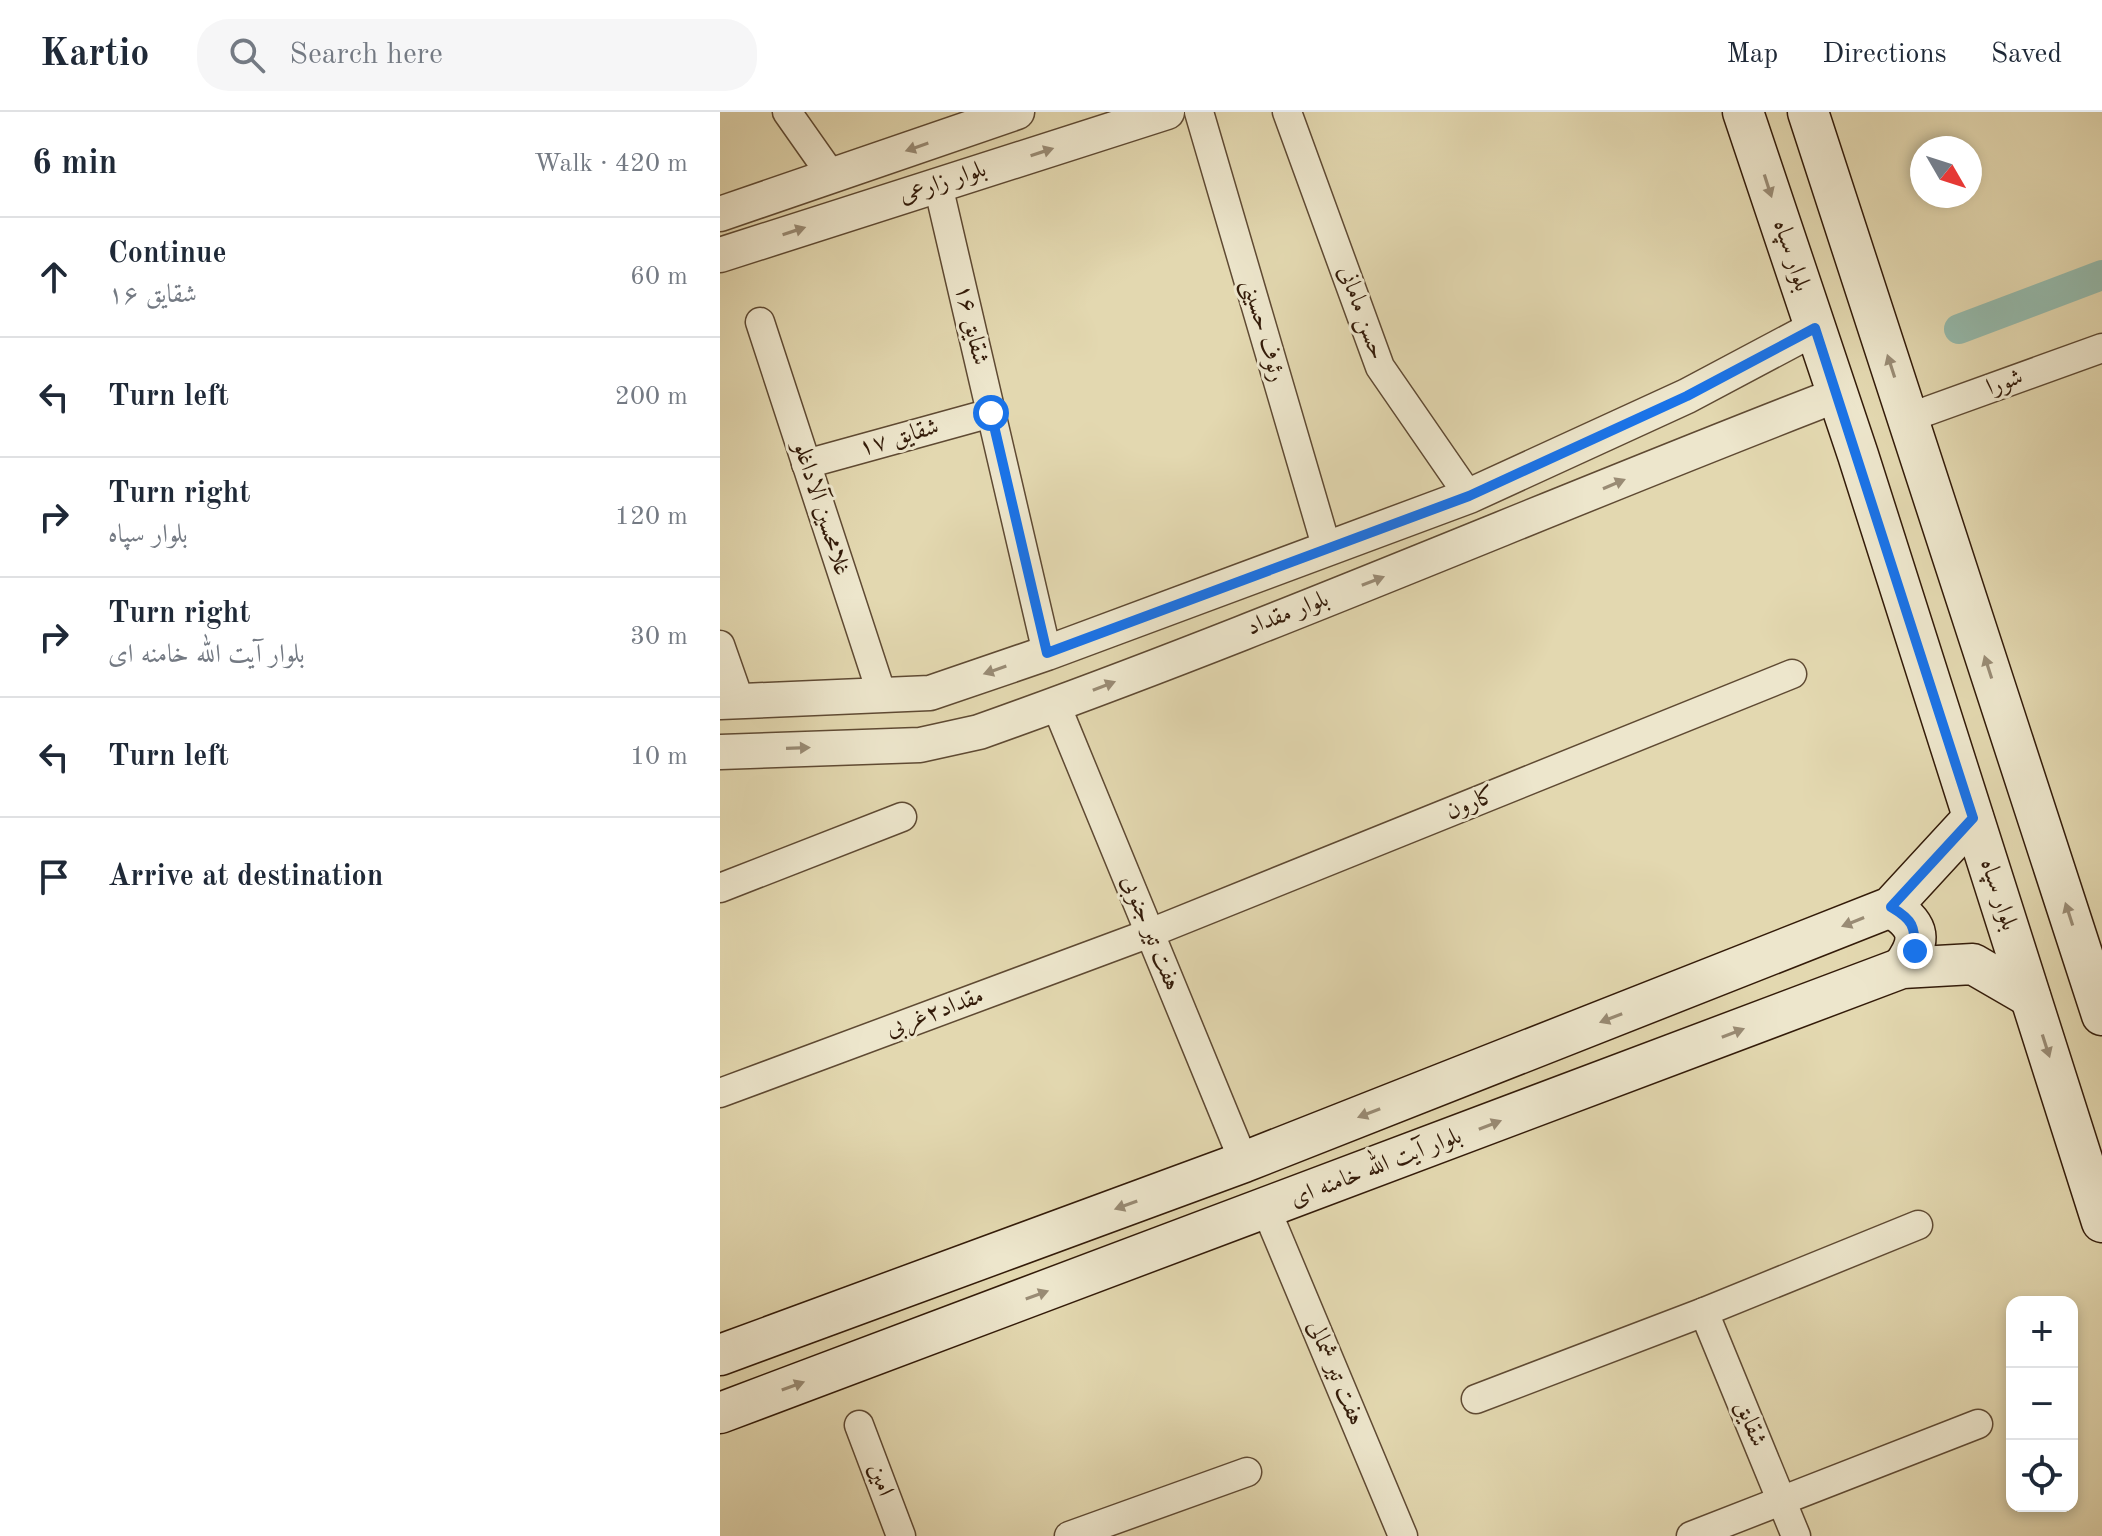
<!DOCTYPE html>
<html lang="en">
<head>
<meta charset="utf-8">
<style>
  body { margin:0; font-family:"Old Standard TT",Amiri,serif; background:#f6f6f7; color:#1f2937 }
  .controls { position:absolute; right:24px; bottom:24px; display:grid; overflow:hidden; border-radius:16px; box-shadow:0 4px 12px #0003 }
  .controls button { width:72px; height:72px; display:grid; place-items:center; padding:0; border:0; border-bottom:2px solid #e0e1e3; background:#fff; color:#1f2937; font:40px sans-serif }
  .compass { position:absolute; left:1190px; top:24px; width:72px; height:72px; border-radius:50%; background:#fff; box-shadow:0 4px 12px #0003; rotate:129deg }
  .stop { position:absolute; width:24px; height:24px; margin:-18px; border:6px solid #1a73e8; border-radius:50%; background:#fff }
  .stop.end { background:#1a73e8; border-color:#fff; box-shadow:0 2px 8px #0008 }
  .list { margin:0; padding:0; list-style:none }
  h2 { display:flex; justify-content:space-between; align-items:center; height:104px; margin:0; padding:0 32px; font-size:34px }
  h2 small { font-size:26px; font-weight:400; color:#747a83 }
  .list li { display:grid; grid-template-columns:52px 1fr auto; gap:24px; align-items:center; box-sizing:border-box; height:120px; padding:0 32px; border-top:2px solid #e0e1e3 }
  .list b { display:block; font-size:30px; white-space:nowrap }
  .list p { margin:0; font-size:26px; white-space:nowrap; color:#747a83 }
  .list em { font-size:26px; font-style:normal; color:#747a83 }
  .icon { flex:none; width:44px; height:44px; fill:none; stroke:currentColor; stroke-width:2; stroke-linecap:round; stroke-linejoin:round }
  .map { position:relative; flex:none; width:1382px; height:1424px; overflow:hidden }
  header { display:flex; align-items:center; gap:48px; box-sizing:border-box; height:112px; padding:0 40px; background:#fff; border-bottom:2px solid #e0e1e3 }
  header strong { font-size:38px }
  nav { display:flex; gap:44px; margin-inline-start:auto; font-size:28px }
  .search { width:560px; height:72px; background:#f6f6f7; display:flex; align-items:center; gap:20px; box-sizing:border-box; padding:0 28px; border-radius:32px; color:#747a83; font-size:30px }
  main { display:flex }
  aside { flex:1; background:#fff }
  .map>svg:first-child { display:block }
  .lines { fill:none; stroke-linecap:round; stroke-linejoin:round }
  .canal { stroke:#95baac; stroke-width:30 }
  .minor-casing { stroke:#5f4a33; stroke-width:31 }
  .tertiary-casing { stroke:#5f4a33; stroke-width:37 }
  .secondary-casing { stroke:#331b09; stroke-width:43 }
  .minor { stroke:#ede6cc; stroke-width:28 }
  .tertiary { stroke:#ede6cc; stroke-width:34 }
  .secondary { stroke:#ede6cc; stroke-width:40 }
  .oneway { fill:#998b74 }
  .route { stroke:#1a73e8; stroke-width:10 }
  .labels { text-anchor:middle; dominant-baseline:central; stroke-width:6; stroke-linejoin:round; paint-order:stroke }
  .street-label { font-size:24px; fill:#331b09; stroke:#ede6cc }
</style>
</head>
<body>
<header>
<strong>Kartio</strong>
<div class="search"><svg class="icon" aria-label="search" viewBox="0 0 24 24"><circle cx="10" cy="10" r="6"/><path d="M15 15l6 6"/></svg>Search here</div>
<nav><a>Map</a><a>Directions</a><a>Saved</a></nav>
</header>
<main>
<aside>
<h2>6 min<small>Walk · 420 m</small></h2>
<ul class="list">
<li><svg class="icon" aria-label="ahead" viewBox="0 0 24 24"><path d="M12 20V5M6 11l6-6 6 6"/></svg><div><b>Continue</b><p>شقایق ۱۶</p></div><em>60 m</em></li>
<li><svg class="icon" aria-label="left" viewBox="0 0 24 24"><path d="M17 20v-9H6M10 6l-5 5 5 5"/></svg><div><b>Turn left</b></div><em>200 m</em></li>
<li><svg class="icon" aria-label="right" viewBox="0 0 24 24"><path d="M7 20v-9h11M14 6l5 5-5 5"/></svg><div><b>Turn right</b><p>بلوار سپاه</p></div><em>120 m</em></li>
<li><svg class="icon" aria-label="right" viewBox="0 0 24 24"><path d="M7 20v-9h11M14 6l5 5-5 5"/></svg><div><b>Turn right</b><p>بلوار آیت الله خامنه ای</p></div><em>30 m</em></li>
<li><svg class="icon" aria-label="left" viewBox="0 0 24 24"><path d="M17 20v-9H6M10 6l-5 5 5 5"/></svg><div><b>Turn left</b></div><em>10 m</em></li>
<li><svg class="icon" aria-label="arrive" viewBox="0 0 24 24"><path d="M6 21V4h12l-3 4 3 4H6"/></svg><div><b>Arrive at destination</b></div></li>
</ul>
</aside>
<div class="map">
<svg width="1382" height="1424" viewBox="0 0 1382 1424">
  <rect width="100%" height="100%" fill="#e3d8b0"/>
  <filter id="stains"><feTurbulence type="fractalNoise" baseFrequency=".0025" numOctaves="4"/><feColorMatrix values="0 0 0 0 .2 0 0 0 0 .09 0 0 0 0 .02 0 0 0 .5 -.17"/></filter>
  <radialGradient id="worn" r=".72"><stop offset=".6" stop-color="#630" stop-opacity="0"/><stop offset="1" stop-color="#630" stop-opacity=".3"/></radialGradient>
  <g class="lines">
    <polyline class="canal" points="1239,217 1382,163"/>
    <defs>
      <g id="minor">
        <polyline points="67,0 112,64"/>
        <polyline points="479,0 607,437"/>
        <polyline points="567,0 660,255 749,384"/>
        <polyline points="218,73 327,541"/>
        <polyline points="40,210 162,583"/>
        <polyline points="1188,306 1382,236"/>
        <polyline points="86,352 271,301"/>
        <polyline points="0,533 20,590"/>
        <polyline points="336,593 524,1050"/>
        <polyline points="0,776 182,705"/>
        <polyline points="0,981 430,821 1072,562"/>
        <polyline points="546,1097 683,1424"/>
        <polyline points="984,1200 1076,1424"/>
        <polyline points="756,1287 984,1200 1198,1113"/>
        <polyline points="139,1313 181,1424"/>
        <polyline points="349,1424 527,1360"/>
        <polyline points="971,1424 1258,1312"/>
      </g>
      <g id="tertiary">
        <polyline points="0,102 297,0"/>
        <polyline points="0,143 447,0"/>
        <polyline points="0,590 210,581 327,541 749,384 967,284 1095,216"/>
        <path d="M0 640 200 633 259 620C549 517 831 393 1117 283"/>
      </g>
      <g id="secondary">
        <polyline points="1023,0 1138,343 1382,1110"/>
        <polyline points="1088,0 1382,903"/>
        <path d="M1171 795C1201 814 1202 829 1182 856"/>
        <polyline points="0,1243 524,1050 1171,795 1253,706"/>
        <polyline points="0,1301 1182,856 1253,852 1310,885"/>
      </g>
    </defs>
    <use href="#minor" class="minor-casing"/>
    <use href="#tertiary" class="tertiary-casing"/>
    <use href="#secondary" class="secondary-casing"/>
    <use href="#minor" class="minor"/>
    <use href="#tertiary" class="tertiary"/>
    <use href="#secondary" class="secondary"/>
  </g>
  <defs><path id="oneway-solid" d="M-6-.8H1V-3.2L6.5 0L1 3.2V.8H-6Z" transform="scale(2)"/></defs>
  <g class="oneway">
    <use href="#oneway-solid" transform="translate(197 35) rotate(161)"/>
    <use href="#oneway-solid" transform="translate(322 40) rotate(-18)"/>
    <use href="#oneway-solid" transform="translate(1048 74) rotate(72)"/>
    <use href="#oneway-solid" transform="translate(74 119) rotate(-18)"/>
    <use href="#oneway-solid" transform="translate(1171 254) rotate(-108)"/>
    <use href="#oneway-solid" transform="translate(894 372) rotate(-23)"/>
    <use href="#oneway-solid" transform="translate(653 469) rotate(-21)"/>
    <use href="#oneway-solid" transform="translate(1268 555) rotate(-108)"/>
    <use href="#oneway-solid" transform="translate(275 558) rotate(161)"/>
    <use href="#oneway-solid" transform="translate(384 574) rotate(-21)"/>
    <use href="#oneway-solid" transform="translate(78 636) rotate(-2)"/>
    <use href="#oneway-solid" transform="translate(1349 802) rotate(-108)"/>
    <use href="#oneway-solid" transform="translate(1133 810) rotate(158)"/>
    <use href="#oneway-solid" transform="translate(891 906) rotate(159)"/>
    <use href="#oneway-solid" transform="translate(1013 921) rotate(-21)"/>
    <use href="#oneway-solid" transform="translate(1326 934) rotate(72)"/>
    <use href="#oneway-solid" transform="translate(649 1001) rotate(159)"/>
    <use href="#oneway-solid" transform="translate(770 1013) rotate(-21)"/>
    <use href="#oneway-solid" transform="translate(406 1093) rotate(160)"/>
    <use href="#oneway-solid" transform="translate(317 1183) rotate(-20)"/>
    <use href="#oneway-solid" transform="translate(73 1274) rotate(-20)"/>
  </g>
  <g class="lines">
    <path class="route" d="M271 301 327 541 749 384 967 284 1095 216 1253 706 1171 795C1193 808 1195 814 1195 839"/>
  </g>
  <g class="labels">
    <g class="street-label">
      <text transform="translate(223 71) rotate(-18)">بلوار زارعی</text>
      <text transform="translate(1071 144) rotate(72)">بلوار سپاه</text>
      <text transform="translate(641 201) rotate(70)">حسن مامانی</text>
      <text transform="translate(251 213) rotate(77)">شقایق ۱۶</text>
      <text transform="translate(543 219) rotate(74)">رئوف حسینی</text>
      <text transform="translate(1285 271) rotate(-20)">شورا</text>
      <text transform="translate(179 326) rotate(-16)">شقایق ۱۷</text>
      <text transform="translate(101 397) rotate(72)">غلامحسین آلاداغلو</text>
      <text transform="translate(568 502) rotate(-21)">بلوار مقداد</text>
      <text transform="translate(751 692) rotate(-22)">کارون</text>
      <text transform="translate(1278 783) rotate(72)">بلوار سپاه</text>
      <text transform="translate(430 821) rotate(68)">هفت تیر جنوبی</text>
      <text transform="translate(215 901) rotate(-20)">مقداد۲غربی</text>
      <text transform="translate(656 1056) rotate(-21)">بلوار آیت الله خامنه ای</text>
      <text transform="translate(615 1261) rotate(67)">هفت تیر شمالی</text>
      <text transform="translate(1030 1312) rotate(68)">شقایق</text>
      <text transform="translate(160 1368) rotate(70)">امین</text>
    </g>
  </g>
  <rect width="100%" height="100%" filter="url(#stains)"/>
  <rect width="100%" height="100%" fill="url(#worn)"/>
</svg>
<div class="controls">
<button>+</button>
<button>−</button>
<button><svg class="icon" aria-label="locate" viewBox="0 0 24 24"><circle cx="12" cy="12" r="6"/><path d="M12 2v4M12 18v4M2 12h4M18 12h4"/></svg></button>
</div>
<svg class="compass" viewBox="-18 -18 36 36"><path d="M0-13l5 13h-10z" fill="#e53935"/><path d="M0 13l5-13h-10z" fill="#747a83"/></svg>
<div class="stop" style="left:271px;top:301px"></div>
<div class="stop end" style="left:1195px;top:839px"></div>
</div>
</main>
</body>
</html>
